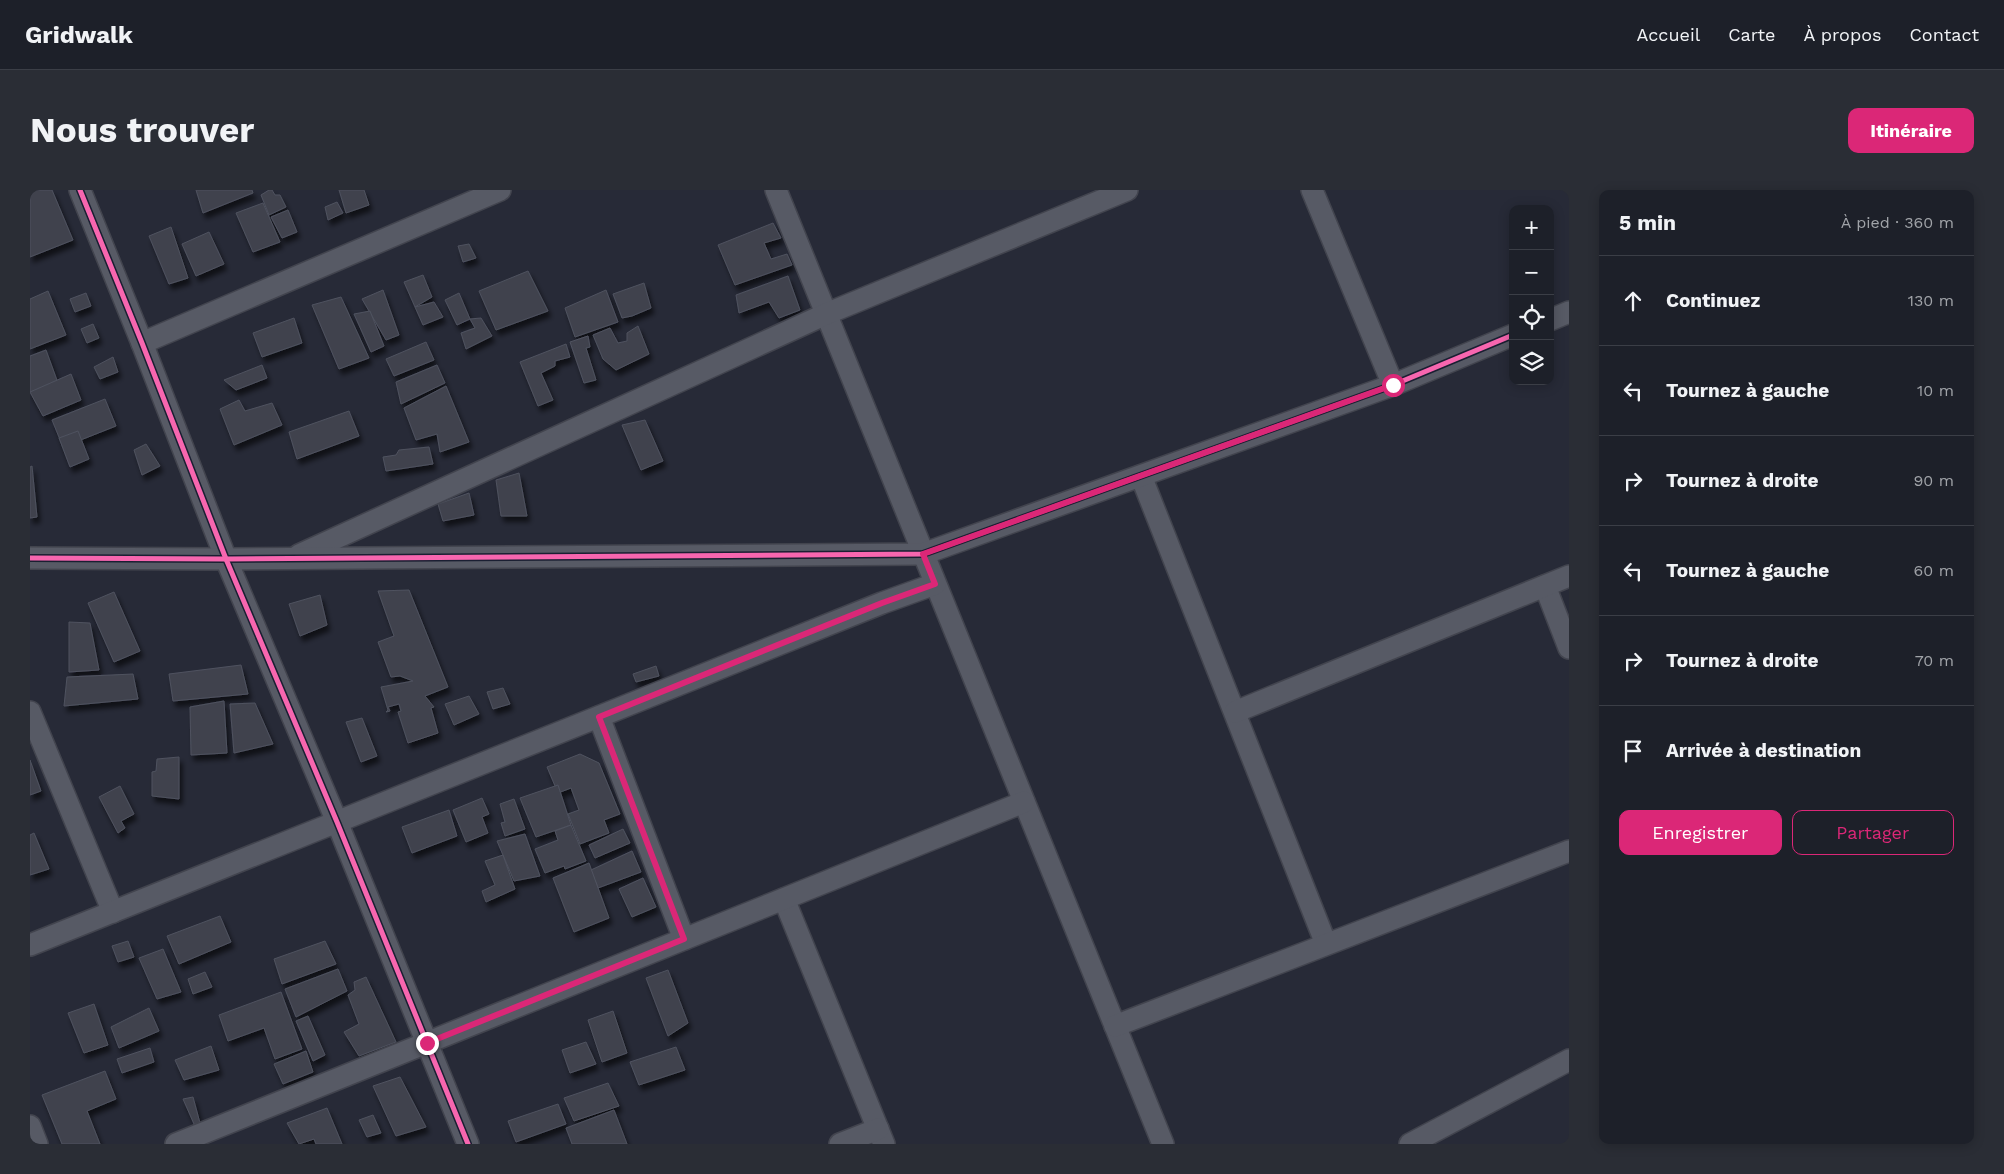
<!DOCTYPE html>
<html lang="fr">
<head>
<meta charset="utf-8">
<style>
  body { margin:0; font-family:"Work Sans",sans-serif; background:#2a2d35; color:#f1f3f6 }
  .controls { position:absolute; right:15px; top:15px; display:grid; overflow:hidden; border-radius:10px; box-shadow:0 2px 12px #0003 }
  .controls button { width:45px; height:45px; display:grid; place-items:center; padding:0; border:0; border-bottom:1px solid #3b3e46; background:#1d2029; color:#f1f3f6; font:25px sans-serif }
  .stop { position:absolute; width:15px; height:15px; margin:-11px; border:4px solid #db2777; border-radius:50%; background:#fff }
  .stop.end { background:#db2777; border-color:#fff; box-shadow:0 1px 5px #0008 }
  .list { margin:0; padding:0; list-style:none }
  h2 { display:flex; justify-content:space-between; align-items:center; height:65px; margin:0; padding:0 20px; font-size:21px }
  h2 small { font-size:16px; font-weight:400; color:#a0a3a8 }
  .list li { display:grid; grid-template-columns:32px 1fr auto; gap:15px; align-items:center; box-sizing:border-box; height:90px; padding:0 20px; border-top:1px solid #3b3e46 }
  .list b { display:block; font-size:19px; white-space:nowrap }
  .list em { font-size:16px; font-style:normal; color:#a0a3a8 }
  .actions { display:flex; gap:10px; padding:15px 20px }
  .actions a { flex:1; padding:11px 0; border:1px solid #db2777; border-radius:10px; text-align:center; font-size:18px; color:#db2777 }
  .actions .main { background:#db2777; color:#fff }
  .icon { flex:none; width:28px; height:28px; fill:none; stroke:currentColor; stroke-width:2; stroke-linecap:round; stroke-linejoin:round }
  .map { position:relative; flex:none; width:1539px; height:954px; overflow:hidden; border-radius:10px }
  header { display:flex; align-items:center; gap:30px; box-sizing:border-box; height:70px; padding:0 25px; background:#1d2029; border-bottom:1px solid #3b3e46 }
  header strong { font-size:24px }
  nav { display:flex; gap:28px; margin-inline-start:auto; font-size:18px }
  .intro { display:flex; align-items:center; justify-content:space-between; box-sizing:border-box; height:120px; padding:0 30px }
  h1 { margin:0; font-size:35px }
  .button { padding:12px 22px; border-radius:10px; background:#db2777; color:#fff; font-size:18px; font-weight:700 }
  main { display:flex; gap:30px; padding:0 30px }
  aside { flex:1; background:#1d2029; border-radius:10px; box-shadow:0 2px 12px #0003 }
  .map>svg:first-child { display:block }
  .building { fill:#40434e; stroke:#4f525f; filter:url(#shadow) }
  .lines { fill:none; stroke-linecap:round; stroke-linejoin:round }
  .street-casing { stroke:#42444e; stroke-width:24 }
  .street { stroke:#575a65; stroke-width:21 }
  .cycleway-casing { stroke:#1a1f32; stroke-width:8 }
  .cycleway { stroke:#f766af; stroke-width:5 }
  .route { stroke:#db2777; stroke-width:6 }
</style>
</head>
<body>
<header>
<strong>Gridwalk</strong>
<nav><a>Accueil</a><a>Carte</a><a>À propos</a><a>Contact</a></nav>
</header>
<div class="intro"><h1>Nous trouver</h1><a class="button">Itinéraire</a></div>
<main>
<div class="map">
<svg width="1539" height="954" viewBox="0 0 1539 954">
  <defs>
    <filter id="shadow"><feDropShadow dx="3" dy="5.5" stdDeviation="2.5" flood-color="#0009"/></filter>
  </defs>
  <rect width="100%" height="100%" fill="#272a37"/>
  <g class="building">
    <polygon points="0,0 22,0 43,50 0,67"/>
    <polygon points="166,0 222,0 223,3 173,23"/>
    <polygon points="239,0 242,0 245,5 250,5 256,17 239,25 231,5"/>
    <polygon points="309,0 334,0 339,15 316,23"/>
    <polygon points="307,12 313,23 298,30 295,17"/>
    <polygon points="233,13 250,52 223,62 206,23"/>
    <polygon points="258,20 267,42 252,48 241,27"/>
    <polygon points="743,33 751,48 734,53 741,69 757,64 762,75 705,95 688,55"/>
    <polygon points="141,37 158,88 139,94 119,46"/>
    <polygon points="179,42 194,74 166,86 152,54"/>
    <polygon points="439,54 446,68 433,72 428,56"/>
    <polygon points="498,81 518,121 466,140 449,101"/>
    <polygon points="393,85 402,107 385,117 374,92"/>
    <polygon points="758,86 770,120 749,128 739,112 709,123 706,105"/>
    <polygon points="614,93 621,118 602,126 592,128 583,104"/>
    <polygon points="353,100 369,145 356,150 332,109"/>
    <polygon points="576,100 588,132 545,147 535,118"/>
    <polygon points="18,101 36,145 0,159 0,109"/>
    <polygon points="56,103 61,116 45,122 40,109"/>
    <polygon points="429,103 440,129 427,135 415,110"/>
    <polygon points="311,107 339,168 309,179 282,115"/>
    <polygon points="404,112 413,127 393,135 385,117"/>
    <polygon points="340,121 354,156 341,162 324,124"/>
    <polygon points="264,128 272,153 232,167 223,143"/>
    <polygon points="451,128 462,146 436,159 431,143 445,138 440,129"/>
    <polygon points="63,134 69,148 57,153 51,139"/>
    <polygon points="608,136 619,164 586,180 573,169 563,145 580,138 588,153 597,151 597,143"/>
    <polygon points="558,146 560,157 556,158 566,190 554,193 540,152"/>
    <polygon points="396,152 404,170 364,186 356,169"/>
    <polygon points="536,154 540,167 525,171 525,176 511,183 523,210 508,216 490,172"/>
    <polygon points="16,160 28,193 0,202 0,166"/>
    <polygon points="83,167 88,182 70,189 64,177"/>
    <polygon points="232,175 237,188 206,200 194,190"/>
    <polygon points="407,175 415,193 371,214 366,192"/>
    <polygon points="41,184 51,210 13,226 0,202"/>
    <polygon points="416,196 439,252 410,262 407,244 386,250 374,218"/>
    <polygon points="75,209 86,236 33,257 22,230"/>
    <polygon points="209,210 215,221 242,213 252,235 204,255 190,219"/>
    <polygon points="319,221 329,246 267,269 259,242"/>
    <polygon points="615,230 633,271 611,280 592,235"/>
    <polygon points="48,241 59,269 40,277 29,248"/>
    <polygon points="116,254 130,276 112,285 104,260"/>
    <polygon points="399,257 403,274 356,281 353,267 366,265 369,260"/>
    <polygon points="2,276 7,327 0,328 0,277"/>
    <polygon points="489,283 497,326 471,326 466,290"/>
    <polygon points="439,303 444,325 413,331 408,314"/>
    <polygon points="379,400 418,497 395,506 404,517 401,518 408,543 378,553 368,522 371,521 369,514 358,517 360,521 356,522 358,520 351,497 383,491 370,486 361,487 348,452 364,446 348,401"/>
    <polygon points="84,402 110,461 84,472 58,413"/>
    <polygon points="290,405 297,435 270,446 259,414"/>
    <polygon points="39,432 60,433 69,480 39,482"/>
    <polygon points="211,475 218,504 143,511 139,484"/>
    <polygon points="626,476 629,486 606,492 603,484"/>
    <polygon points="103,484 108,509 34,516 37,487"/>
    <polygon points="473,498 480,514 463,519 457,502"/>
    <polygon points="439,506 449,524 424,535 415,514"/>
    <polygon points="194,511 197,563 161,565 160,517"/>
    <polygon points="225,513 243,554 204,563 200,514"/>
    <polygon points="332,528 347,566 331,572 316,532"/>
    <polygon points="550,564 569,573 590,624 574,630 579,643 550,654 538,624 549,620 541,598 528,603 517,577"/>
    <polygon points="149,567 149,609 122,606 122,582 126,581 127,569"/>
    <polygon points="0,570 11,601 0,605"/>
    <polygon points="528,595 541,635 506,647 490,608"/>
    <polygon points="90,596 104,624 91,631 95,638 88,643 69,607"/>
    <polygon points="452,608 459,624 452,627 458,643 436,652 423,620"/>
    <polygon points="484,609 495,639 475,646 471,633 475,632 470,614"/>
    <polygon points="419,620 427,646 382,663 372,637"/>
    <polygon points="541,635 556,671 535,679 534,676 515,683 505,659 528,650 525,641"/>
    <polygon points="593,639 600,653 565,668 559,655"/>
    <polygon points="4,643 19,679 0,685 0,645"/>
    <polygon points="495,644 510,686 484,691 467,651"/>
    <polygon points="602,661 611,682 568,698 561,680"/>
    <polygon points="473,665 485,699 456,712 452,701 465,695 455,671"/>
    <polygon points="559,673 579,728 544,742 523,688"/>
    <polygon points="613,688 626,717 602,727 589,699"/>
    <polygon points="190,726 201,752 149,774 137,746"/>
    <polygon points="98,751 104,767 88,772 82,756"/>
    <polygon points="295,751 306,774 252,794 244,769"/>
    <polygon points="133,759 151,802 127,809 109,768"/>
    <polygon points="308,779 317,801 266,827 255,799"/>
    <polygon points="638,780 658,833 638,846 616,788"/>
    <polygon points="175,782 182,797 163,804 158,789"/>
    <polygon points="336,787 366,852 329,866 314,842 329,834 318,805 325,800 324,792"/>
    <polygon points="251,802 272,859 245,869 234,838 198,851 189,825"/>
    <polygon points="64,814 78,855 54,863 38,823"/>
    <polygon points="119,818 129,841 89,858 81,837"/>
    <polygon points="583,821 597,863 572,872 558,830"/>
    <polygon points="278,826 295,865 283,871 266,831"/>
    <polygon points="556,852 566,874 540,883 532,860"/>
    <polygon points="181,856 189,880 154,890 145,870"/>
    <polygon points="646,857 655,880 609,895 600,872"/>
    <polygon points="120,858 124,872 92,883 87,869"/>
    <polygon points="276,861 283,882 253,894 244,874"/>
    <polygon points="75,881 86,909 57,921 70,954 32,954 12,905"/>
    <polygon points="370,887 396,937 366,946 343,896"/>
    <polygon points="578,893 589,916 544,931 534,908"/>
    <polygon points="163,907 170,933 164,934 153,909"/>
    <polygon points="528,914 536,934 486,952 478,931"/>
    <polygon points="297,918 312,954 286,954 284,949 269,954 257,933"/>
    <polygon points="584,920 597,954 542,954 536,938"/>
    <polygon points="343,925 351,943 337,947 329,930"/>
  </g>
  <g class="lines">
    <defs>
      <g id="street">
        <polyline points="50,0 112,153 196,369 307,632 438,954"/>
        <polyline points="746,0 1133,954"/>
        <polyline points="1282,0 1363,195"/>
        <polyline points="1520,130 1539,122"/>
        <polyline points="112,153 470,0"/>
        <polyline points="1111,286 1296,754"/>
        <polyline points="269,365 796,124 1097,0"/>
        <polyline points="0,368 196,369 893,364 1363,195 1483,145"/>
        <polyline points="1515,396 1539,458"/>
        <polyline points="0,522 83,722"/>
        <polyline points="1205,522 1539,386"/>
        <polyline points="569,527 654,749"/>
        <polyline points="754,709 854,954"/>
        <polyline points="0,755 852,413 905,394"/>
        <polyline points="1085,836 1539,661"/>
        <polyline points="0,936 7,954"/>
        <polyline points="146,954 994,612"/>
        <polyline points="810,954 848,939"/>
        <polyline points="1380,954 1539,870"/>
      </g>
    </defs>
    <use href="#street" class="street-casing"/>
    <use href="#street" class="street"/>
    <defs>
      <g id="cycleway">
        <polyline points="50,0 112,153 196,369 307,632 438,954"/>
        <polyline points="0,368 196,369 893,364 1363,195 1483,145"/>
      </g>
    </defs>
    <use href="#cycleway" class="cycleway-casing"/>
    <use href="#cycleway" class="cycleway"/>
  </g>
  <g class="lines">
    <polyline class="route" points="397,853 654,749 569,527 852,413 905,394 893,364 1363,195"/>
  </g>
</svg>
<div class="controls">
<button>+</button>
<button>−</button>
<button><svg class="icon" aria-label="locate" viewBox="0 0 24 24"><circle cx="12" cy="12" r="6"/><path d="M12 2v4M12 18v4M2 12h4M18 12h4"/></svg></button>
<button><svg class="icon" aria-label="layers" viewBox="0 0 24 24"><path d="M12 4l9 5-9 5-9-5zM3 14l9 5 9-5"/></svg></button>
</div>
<div class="stop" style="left:1363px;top:195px"></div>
<div class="stop end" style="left:397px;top:853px"></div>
</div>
<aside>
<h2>5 min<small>À pied · 360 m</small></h2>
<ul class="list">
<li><svg class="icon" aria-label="ahead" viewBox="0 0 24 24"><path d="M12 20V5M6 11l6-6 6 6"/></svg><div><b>Continuez</b></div><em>130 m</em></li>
<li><svg class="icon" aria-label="left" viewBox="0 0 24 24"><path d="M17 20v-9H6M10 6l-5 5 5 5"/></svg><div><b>Tournez à gauche</b></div><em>10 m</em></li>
<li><svg class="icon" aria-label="right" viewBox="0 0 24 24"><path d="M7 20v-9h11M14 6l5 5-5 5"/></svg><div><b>Tournez à droite</b></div><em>90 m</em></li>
<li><svg class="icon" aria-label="left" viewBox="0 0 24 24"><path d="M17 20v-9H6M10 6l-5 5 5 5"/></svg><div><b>Tournez à gauche</b></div><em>60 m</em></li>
<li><svg class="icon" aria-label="right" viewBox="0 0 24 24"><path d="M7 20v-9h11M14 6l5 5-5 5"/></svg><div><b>Tournez à droite</b></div><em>70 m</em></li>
<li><svg class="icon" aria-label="arrive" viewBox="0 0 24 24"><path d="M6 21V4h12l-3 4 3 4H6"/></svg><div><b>Arrivée à destination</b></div></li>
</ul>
<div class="actions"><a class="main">Enregistrer</a><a>Partager</a></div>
</aside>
</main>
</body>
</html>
